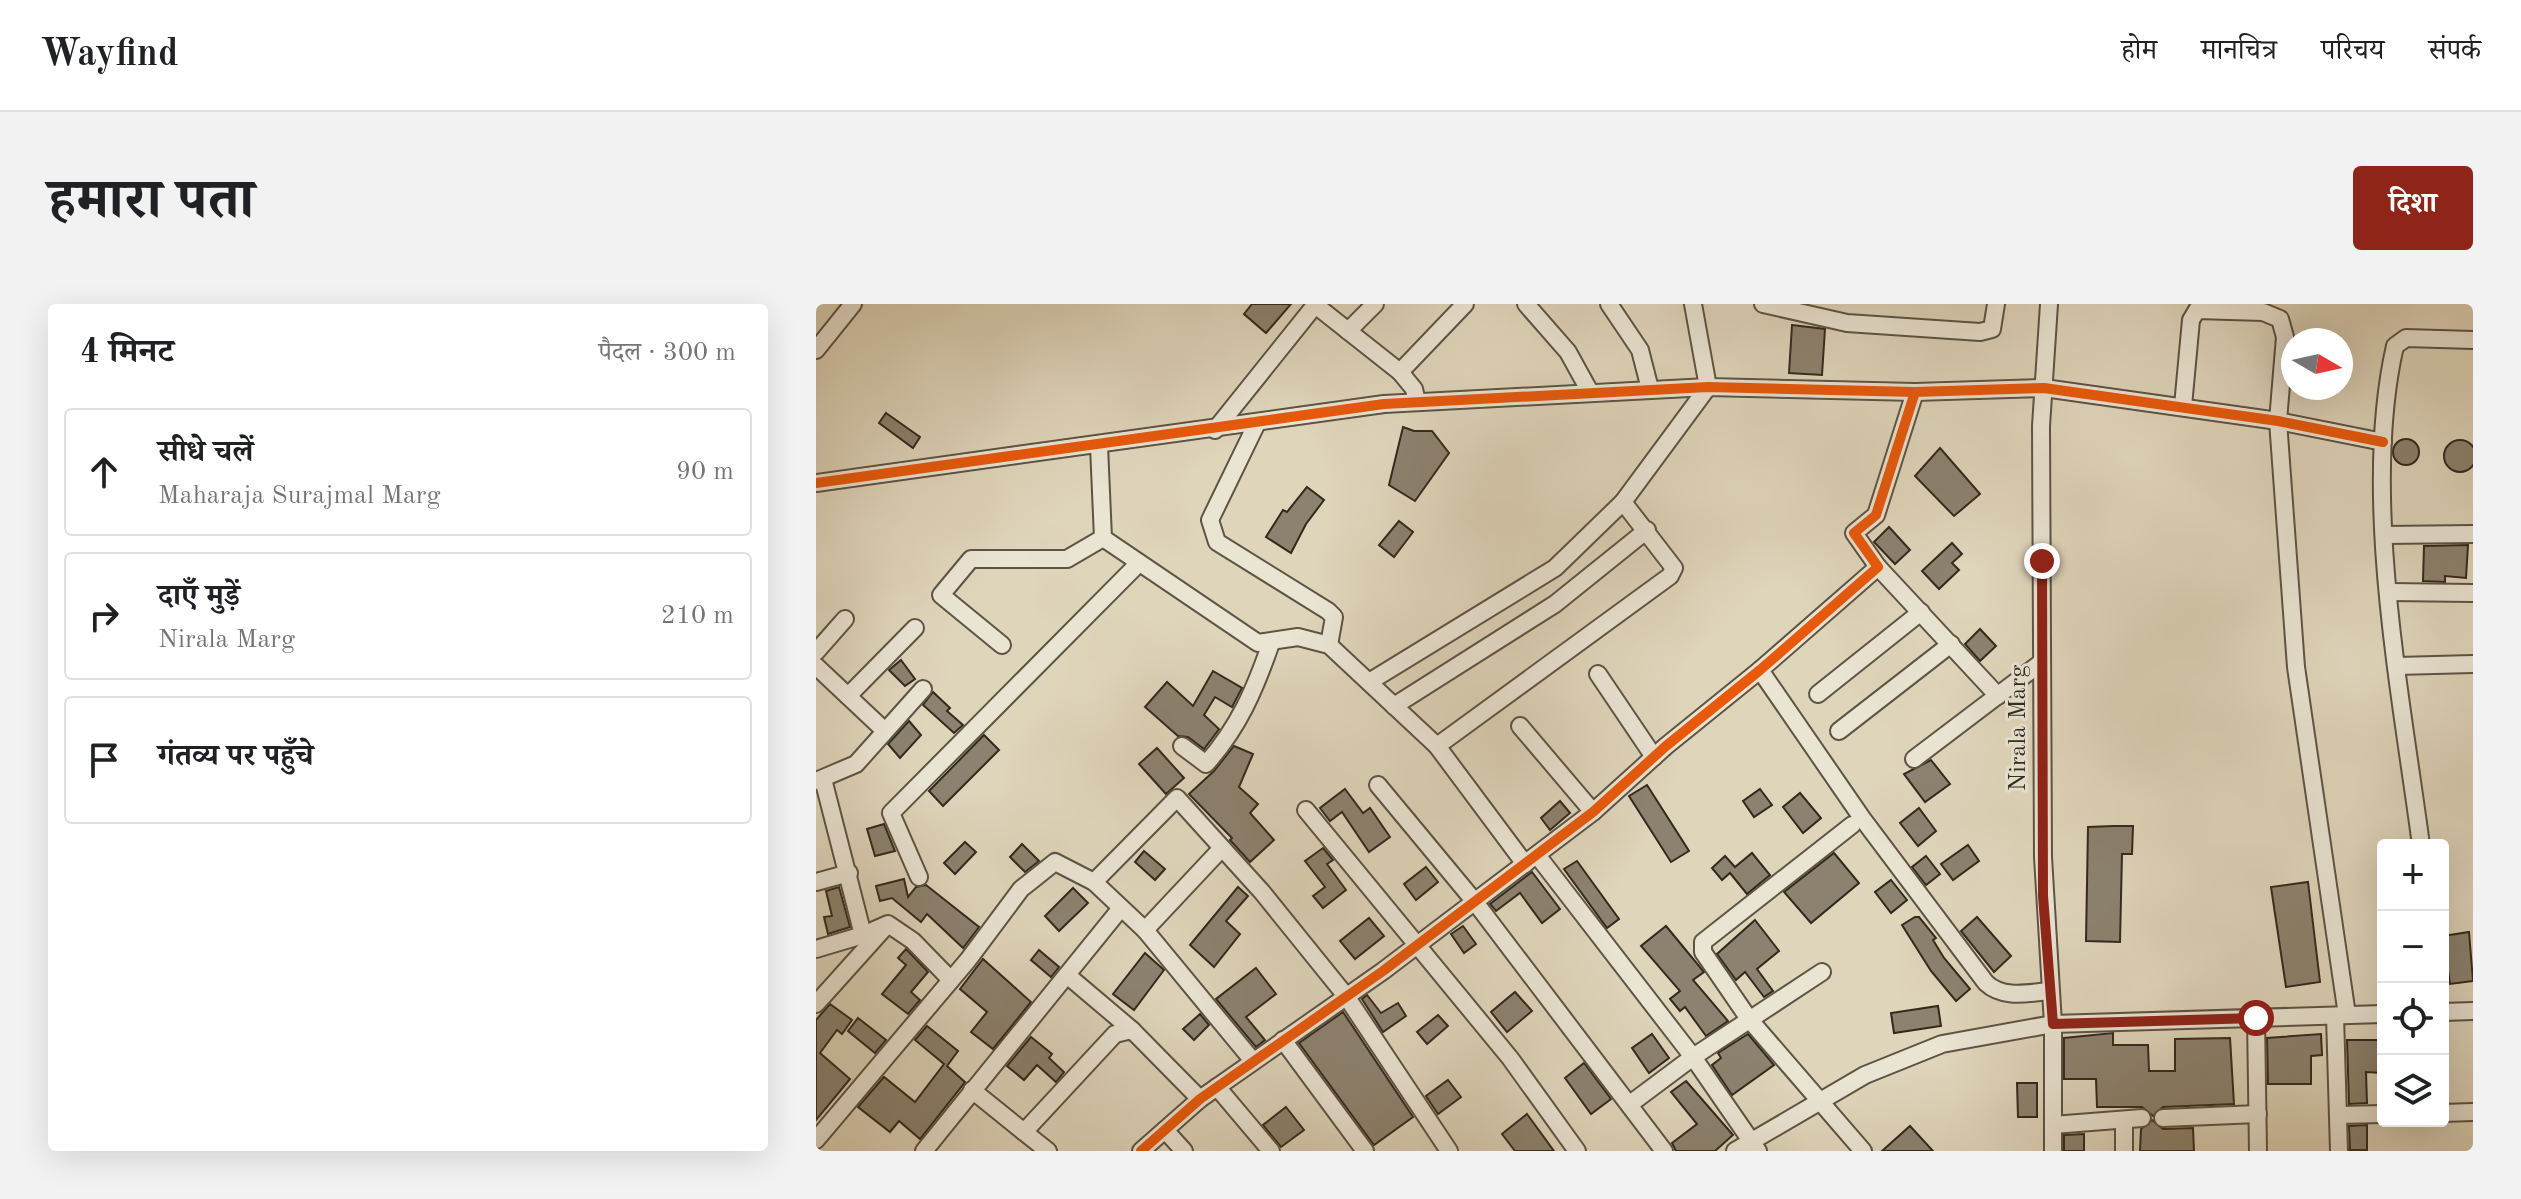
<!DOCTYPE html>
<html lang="hi">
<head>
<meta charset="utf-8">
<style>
  body { margin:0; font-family:"Old Standard TT","Noto Serif Devanagari",serif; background:#f2f2f2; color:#202124 }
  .controls { position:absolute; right:24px; bottom:24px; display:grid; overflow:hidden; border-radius:8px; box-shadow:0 8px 32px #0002 }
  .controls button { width:72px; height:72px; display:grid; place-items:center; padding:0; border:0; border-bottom:2px solid #e0e0e0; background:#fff; color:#202124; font:40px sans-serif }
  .compass { position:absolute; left:1465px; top:24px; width:72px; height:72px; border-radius:50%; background:#fff; box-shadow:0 8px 32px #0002; rotate:99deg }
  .stop { position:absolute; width:24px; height:24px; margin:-18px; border:6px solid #8f2418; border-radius:50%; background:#fff }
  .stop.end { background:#8f2418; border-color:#fff; box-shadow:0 2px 8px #0008 }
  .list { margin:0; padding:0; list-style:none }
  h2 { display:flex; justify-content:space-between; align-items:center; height:104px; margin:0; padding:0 32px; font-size:34px }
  h2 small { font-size:26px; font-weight:400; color:#757577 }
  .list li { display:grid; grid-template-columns:52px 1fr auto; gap:24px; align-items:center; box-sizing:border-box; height:128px; margin:0 16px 16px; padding:0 16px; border:2px solid #e0e0e0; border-radius:8px }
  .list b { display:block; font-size:30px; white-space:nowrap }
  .list p { margin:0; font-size:26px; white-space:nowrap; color:#757577 }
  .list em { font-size:26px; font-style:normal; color:#757577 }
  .icon { flex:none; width:44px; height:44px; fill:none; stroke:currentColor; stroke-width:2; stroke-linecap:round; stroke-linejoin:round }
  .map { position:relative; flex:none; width:1657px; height:847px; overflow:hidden; border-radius:8px }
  header { display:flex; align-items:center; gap:48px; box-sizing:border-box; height:112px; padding:0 40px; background:#fff; border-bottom:2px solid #e0e0e0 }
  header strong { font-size:38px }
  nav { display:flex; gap:44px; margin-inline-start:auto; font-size:28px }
  .intro { display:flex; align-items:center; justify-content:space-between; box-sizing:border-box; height:192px; padding:0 48px }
  h1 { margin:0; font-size:56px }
  .button { padding:20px 36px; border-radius:8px; background:#8f2418; color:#fff; font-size:28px; font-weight:700 }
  main { display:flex; gap:48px; padding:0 48px }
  aside { flex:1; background:#fff; border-radius:8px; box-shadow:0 8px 32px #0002 }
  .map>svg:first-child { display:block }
  .building { fill:#8c826f; stroke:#32291d; stroke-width:2 }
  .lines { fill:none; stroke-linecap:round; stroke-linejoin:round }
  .minor-casing { stroke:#5d5444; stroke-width:20 }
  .minor { stroke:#eae4d3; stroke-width:16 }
  .cycleway-casing { stroke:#eae4d3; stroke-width:15 }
  .cycleway { stroke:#e8590c; stroke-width:10 }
  .route { stroke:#8f2418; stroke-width:10 }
  .labels { text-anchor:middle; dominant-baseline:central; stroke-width:6; stroke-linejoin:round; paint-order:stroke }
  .street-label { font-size:24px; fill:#32291d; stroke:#eae4d3 }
</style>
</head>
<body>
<header>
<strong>Wayfind</strong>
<nav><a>होम</a><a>मानचित्र</a><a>परिचय</a><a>संपर्क</a></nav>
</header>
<div class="intro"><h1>हमारा पता</h1><a class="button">दिशा</a></div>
<main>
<aside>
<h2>4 मिनट<small>पैदल · 300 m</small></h2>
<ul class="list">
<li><svg class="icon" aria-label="ahead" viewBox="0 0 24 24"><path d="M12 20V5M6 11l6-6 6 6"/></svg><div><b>सीधे चलें</b><p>Maharaja Surajmal Marg</p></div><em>90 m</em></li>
<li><svg class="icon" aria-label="right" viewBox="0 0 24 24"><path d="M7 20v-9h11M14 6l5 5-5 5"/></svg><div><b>दाएँ मुड़ें</b><p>Nirala Marg</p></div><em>210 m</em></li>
<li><svg class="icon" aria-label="arrive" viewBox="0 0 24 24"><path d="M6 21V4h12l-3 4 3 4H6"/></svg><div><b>गंतव्य पर पहुँचे</b></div></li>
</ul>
</aside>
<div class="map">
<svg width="1657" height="847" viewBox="0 0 1657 847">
  <rect width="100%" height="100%" fill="#dfd5bb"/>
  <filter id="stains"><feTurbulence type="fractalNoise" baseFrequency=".0025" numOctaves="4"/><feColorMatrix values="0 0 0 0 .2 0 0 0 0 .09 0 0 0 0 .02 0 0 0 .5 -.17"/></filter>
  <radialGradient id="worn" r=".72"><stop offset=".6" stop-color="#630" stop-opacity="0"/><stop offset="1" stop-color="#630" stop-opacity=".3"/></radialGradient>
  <g class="building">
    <polygon points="436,0 475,0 450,29 428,10"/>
    <polygon points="976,21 1009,25 1006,71 973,69"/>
    <polygon points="70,109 104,133 97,144 63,119"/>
    <polygon points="587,123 598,127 616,127 633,149 599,197 573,181"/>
    <circle cx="1590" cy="148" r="13"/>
    <circle cx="1644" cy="152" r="16"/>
    <polygon points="1124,144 1164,190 1138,212 1099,172"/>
    <polygon points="491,183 508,196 490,220 475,249 450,233 467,206 471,208"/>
    <polygon points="583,217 597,228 578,253 563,241"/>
    <polygon points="1073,223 1094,246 1079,260 1058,238"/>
    <polygon points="1136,239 1146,250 1136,259 1143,266 1123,285 1106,267"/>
    <polygon points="1652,241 1650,274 1629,272 1629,278 1607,277 1608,242"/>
    <polygon points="1164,325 1180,342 1164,357 1149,340"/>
    <polygon points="85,356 99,375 89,382 73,366"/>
    <polygon points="397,367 426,384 416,403 399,393 388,411 403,425 388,445 372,433 362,432 329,403 351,378 377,402"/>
    <polygon points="117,388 134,404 131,407 147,421 138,429 107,401"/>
    <polygon points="93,417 105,431 84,454 72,440"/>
    <polygon points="168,431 183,446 127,502 113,487"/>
    <polygon points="418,442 437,450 423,483 442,500 434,509 458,536 434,558 414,536 416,534 373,490 398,467"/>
    <polygon points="341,444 368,474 350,490 323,460"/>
    <polygon points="1115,456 1134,480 1109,498 1088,470"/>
    <polygon points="831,481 873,547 855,558 813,492"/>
    <polygon points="529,485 547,509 554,504 574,533 553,548 526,508 514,517 504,504"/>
    <polygon points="944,485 956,501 938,513 927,497"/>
    <polygon points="984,489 1005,514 987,529 967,503"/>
    <polygon points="744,497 754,509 734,526 725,514"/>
    <polygon points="1103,504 1120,527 1102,542 1084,519"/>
    <polygon points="68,520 79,547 59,552 51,525"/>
    <polygon points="1298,522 1317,522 1316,550 1306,550 1304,638 1270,637 1272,523"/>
    <polygon points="149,538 160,548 139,570 128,559"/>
    <polygon points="206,540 223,557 209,568 194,553"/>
    <polygon points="1152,541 1163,557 1137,576 1125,560"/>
    <polygon points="507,544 517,556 511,560 530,586 507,604 497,592 509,583 489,557"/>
    <polygon points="328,547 349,565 339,576 319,558"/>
    <polygon points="936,549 954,571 931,590 914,569 906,576 896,564 909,552 919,563"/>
    <polygon points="1018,549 1043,579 995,619 968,588"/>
    <polygon points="1110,552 1124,570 1110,581 1096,563"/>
    <polygon points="761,557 803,615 791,624 748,565"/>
    <polygon points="610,563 622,578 600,596 588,580"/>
    <polygon points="716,568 744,605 726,619 704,589 680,607 674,600"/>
    <polygon points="88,575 92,593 100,583 110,581 163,623 147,644 111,610 105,618 76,594 64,597 60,582"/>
    <polygon points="1075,576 1091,596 1075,609 1059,588"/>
    <polygon points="1492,578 1504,678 1470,683 1455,583"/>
    <polygon points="23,583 34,623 12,630 8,613 16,612 10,587"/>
    <polygon points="422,583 432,592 410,617 424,630 398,663 374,641"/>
    <polygon points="257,584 272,599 243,627 229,612"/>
    <polygon points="1099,613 1103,613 1120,634 1117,636 1128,654 1154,685 1140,697 1115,667 1086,621"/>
    <polygon points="1161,613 1195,652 1178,668 1145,627"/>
    <polygon points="553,614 568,632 539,655 524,637"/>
    <polygon points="939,616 963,647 941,665 957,687 948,693 929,668 920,676 901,650"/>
    <polygon points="647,622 660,640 648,649 635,630"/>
    <polygon points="850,622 888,668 877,676 912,717 890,732 869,703 864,707 854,695 864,687 825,642"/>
    <polygon points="1653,628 1657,677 1634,680 1627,632"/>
    <polygon points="90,645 112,668 95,688 104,696 92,710 66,690 90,661 82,654"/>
    <polygon points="223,646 243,663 235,673 215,656"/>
    <polygon points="329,649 348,666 318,706 297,690"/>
    <polygon points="167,655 215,698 177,745 155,728 171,708 144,685"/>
    <polygon points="440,664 460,690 430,713 449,736 440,743 400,695"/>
    <polygon points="699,688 716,707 691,728 675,708"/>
    <polygon points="551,691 565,709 582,699 590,712 567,728 546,695"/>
    <polygon points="14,700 36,716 26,730 21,726 4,749 34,775 0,816 0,716"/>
    <polygon points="1122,702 1125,722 1078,729 1075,709"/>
    <polygon points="527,708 597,813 558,841 483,739"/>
    <polygon points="384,710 393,721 378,736 367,725"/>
    <polygon points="622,711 632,722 611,740 601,728"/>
    <polygon points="42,714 70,736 59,749 32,727"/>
    <polygon points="111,722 142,747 131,762 149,778 104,835 83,817 74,828 42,803 68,773 99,798 128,760 99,736"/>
    <polygon points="1297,729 1297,741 1332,741 1333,767 1359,767 1359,735 1414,734 1418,800 1347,803 1337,812 1326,803 1281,803 1280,775 1248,775 1248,734"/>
    <polygon points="836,730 853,754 833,769 816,744"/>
    <polygon points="932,730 958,761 916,791 896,761 905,754 902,749"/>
    <polygon points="1505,730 1506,751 1495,752 1495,780 1452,780 1451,734"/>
    <polygon points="215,733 236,750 233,754 248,768 240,778 221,761 208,776 191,762"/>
    <polygon points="1531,736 1567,736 1567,769 1550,768 1551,799 1533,800"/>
    <polygon points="768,759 795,795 775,810 749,774"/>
    <polygon points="632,776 645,793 622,810 610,792"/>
    <polygon points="870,777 917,831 899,847 860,847 856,839 881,820 855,788"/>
    <polygon points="1201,779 1221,779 1221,813 1202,813"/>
    <polygon points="470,803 488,826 465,843 447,821"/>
    <polygon points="711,810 738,847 699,847 686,830"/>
    <polygon points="1336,816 1347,825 1377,824 1378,847 1324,847 1325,825"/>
    <polygon points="1551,821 1551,846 1534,846 1533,822"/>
    <polygon points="1094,822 1117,847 1066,847"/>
    <polygon points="1268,830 1268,847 1248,847 1248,831"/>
  </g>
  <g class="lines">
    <defs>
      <g id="minor">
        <polyline points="498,0 584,68 649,0"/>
        <polyline points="710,0 752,48 774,88"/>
        <polyline points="793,0 824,46 834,85"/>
        <polyline points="947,0 1031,19 1164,28 1176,25 1180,0"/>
        <polyline points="1233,0 1225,122 1227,553 1237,720 1237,847"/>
        <polyline points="532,27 559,0"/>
        <polyline points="0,46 37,0"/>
        <polyline points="584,68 598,85 601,98"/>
        <polyline points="1367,102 1375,16 1381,6 1447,8 1464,15 1469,33 1462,117 1480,363 1531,711"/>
        <polyline points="441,119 394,216 401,238 512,307 518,313 513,341"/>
        <polyline points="399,126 500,0"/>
        <polyline points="283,142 287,234 442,339 482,333 513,341 621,442 709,560"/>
        <polyline points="0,179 568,100 892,83 1099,88 1228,84 1462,117 1567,138"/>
        <polyline points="1569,231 1657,230"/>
        <polyline points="1062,263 1182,392"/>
        <polyline points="1573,288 1657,289"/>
        <polyline points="186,341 125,291 155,255 251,255 287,234"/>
        <polyline points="0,348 29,315"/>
        <polyline points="0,362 69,427"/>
        <polyline points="1581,362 1657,360"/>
        <path d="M944 366 1046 514 1170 679C1187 695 1212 689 1233 687"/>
        <polyline points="782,370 838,453"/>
        <polyline points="553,378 739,264 807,198 892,83 877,0"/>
        <polyline points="1002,390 1105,308"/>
        <polyline points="32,392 99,324"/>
        <polyline points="578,402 739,300 831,226"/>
        <polyline points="704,422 777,508"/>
        <polyline points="1023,427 1135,340"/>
        <path d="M366 442 390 460C423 423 439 385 455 339"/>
        <polyline points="621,442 854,272 858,264 807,198"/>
        <polyline points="1098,455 1226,358"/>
        <polyline points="0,477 40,460 107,385"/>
        <polyline points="562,481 659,598 848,847"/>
        <polyline points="490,506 694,754 761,847"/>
        <polyline points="1036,521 887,638 887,648 933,715 1047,847"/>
        <path d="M1605 541C1585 390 1545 190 1579 42L1590 34 1657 36"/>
        <polyline points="721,551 877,753 942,847"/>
        <polyline points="103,573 75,509 323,259"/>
        <polyline points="0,578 33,569"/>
        <polyline points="278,578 361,494 446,588 530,692 633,847"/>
        <polyline points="329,626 406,544"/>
        <polyline points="47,631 72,620 97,637 135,676"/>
        <polyline points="0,645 47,631 7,475"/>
        <polyline points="251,671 316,726"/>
        <polyline points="0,700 71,621"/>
        <polyline points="1627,708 1657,707"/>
        <polyline points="1519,712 1523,847"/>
        <polyline points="1440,714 1442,847"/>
        <polyline points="467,736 549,847"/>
        <polyline points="401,783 455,847"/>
        <polyline points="156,786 208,828 299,730 316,726 384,795"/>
        <polyline points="814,800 877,753 1006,668"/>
        <polyline points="1627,809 1657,808"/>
        <polyline points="1522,811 1567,810"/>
        <polyline points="1347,814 1442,810"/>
        <polyline points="1237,821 1326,814"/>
        <polyline points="349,826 368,847"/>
        <polyline points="208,828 232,847"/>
        <polyline points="0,836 152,656 205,585 239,558 278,578 329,626 437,757"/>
        <polyline points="108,847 305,604"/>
        <polyline points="325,847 384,795 567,667 777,508 850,442 944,366 1062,263 1038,229 1060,211 1099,88"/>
        <polyline points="919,847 1049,771 1126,740 1237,720 1567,710"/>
        <polyline points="1308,847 1308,816"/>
      </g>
    </defs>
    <use href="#minor" class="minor-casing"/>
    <use href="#minor" class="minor"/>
    <defs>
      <g id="cycleway">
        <polyline points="0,179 568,100 892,83 1099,88 1228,84 1462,117 1567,138"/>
        <polyline points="325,847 384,795 567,667 777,508 850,442 944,366 1062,263 1038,229 1060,211 1099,88"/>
      </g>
    </defs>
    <use href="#cycleway" class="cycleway-casing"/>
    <use href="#cycleway" class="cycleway"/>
  </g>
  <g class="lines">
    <polyline class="route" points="1226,257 1227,592 1237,720 1440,714"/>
  </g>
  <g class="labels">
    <g class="street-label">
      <text transform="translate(1203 424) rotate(-90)">Nirala Marg</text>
    </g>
  </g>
  <rect width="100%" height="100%" filter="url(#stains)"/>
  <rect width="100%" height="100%" fill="url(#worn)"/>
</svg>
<div class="controls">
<button>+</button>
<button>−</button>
<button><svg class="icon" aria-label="locate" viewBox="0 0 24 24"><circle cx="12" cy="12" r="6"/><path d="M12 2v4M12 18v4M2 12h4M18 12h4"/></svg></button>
<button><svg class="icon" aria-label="layers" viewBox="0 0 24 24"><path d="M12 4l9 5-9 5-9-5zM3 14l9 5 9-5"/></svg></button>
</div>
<svg class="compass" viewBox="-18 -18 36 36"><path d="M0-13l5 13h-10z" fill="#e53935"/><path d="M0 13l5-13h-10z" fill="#757577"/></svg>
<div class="stop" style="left:1440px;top:714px"></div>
<div class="stop end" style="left:1226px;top:257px"></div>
</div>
</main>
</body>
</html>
